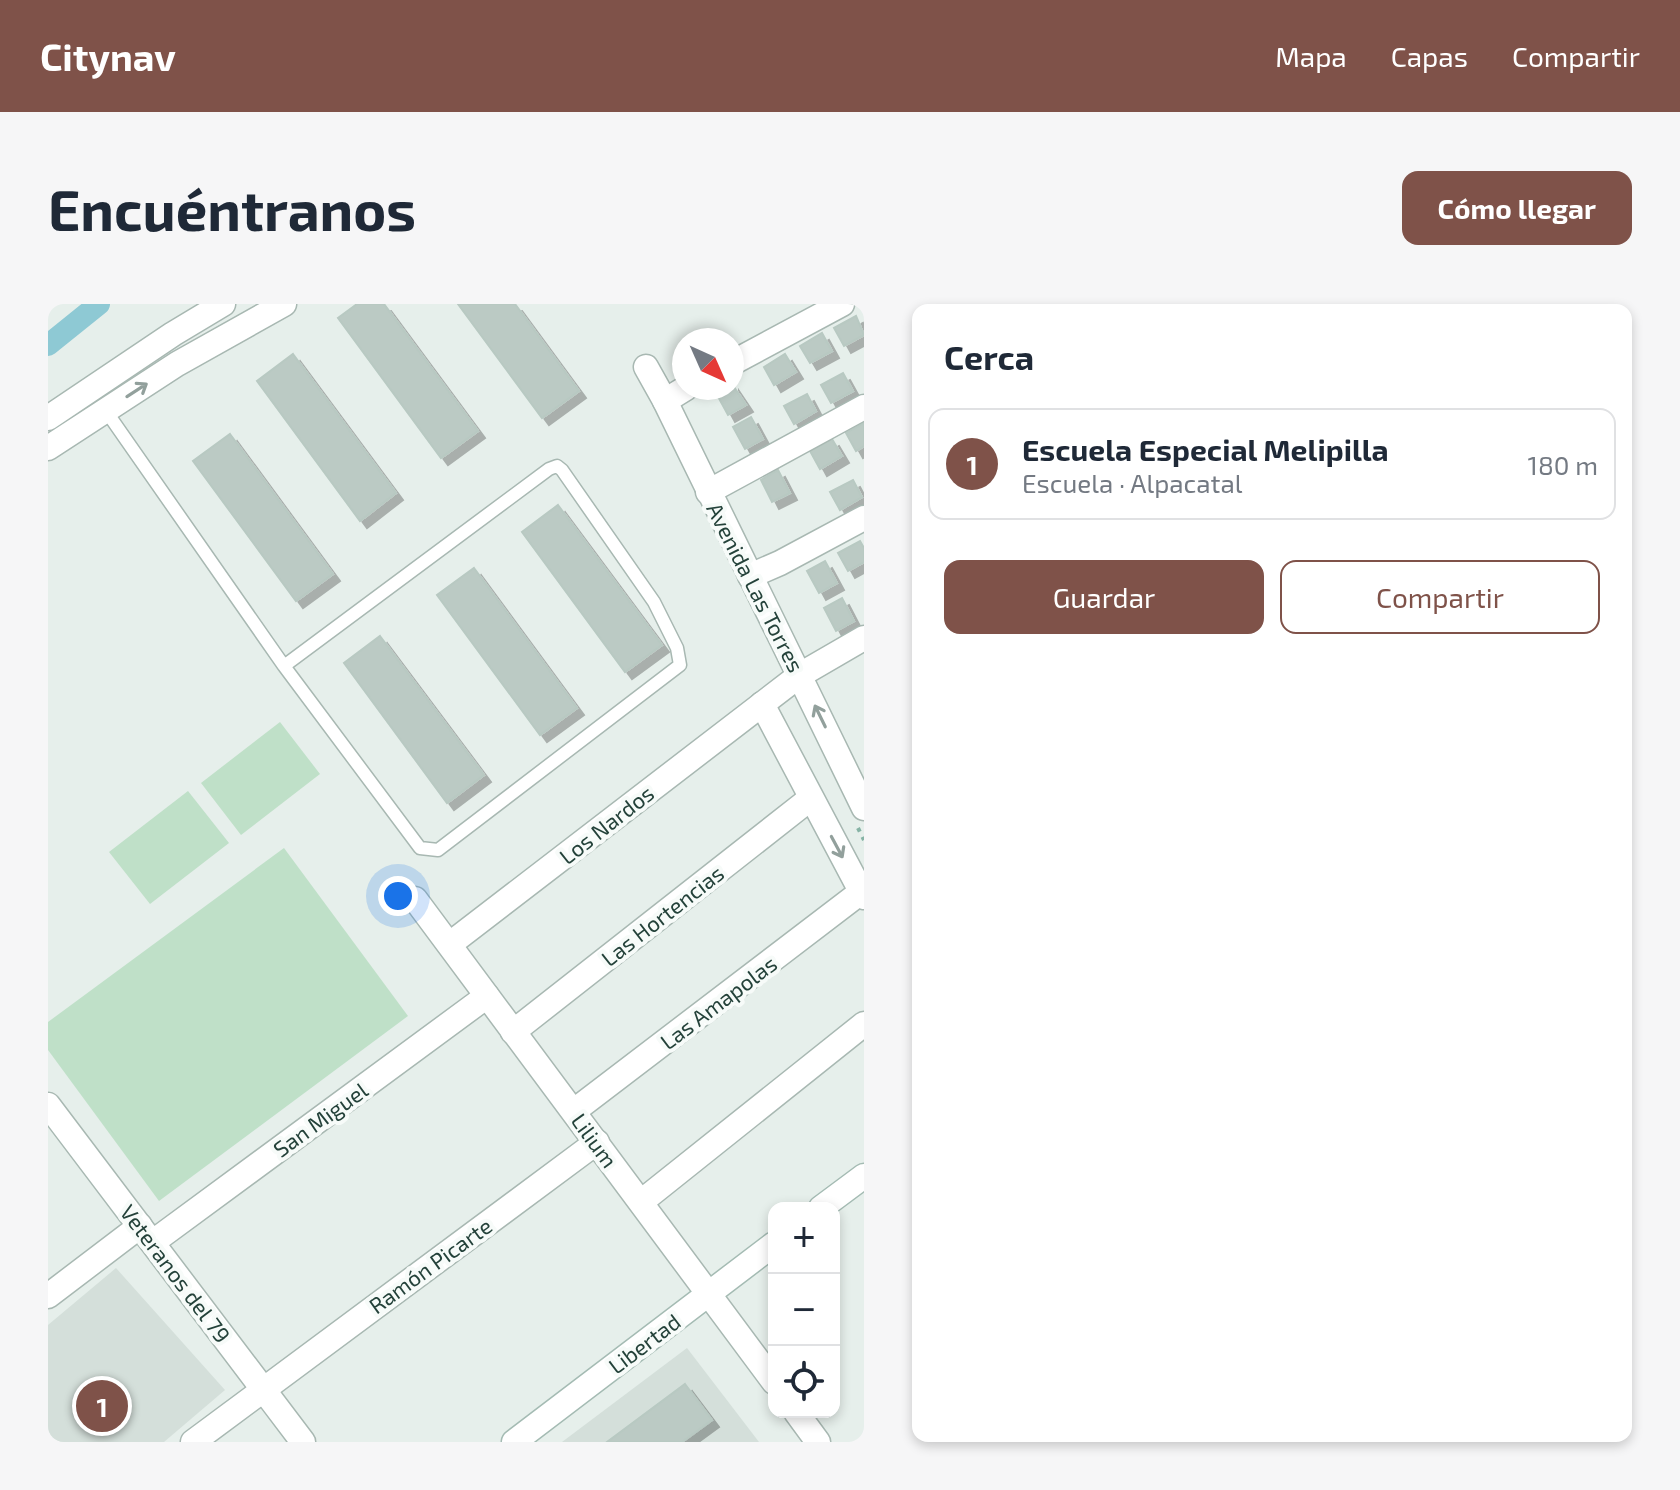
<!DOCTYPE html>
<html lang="es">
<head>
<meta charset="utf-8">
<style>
  body { margin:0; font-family:"Exo 2",sans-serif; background:#f6f6f7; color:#1f2937 }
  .controls { position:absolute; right:24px; bottom:24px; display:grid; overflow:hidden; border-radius:16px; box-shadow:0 4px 12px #0003 }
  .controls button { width:72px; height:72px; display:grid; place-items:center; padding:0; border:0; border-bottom:2px solid #e0e1e3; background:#fff; color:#1f2937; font:40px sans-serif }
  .compass { position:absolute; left:624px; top:24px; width:72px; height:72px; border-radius:50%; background:#fff; box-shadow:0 4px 12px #0003; rotate:135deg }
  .you { position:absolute; left:350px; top:592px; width:28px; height:28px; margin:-20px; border:6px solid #fff; border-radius:50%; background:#1a73e8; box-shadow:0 0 0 12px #1a73e833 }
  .badge { display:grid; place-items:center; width:52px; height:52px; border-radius:50%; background:#7f5249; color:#fff; font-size:26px; font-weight:700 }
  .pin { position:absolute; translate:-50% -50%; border:4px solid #fff; box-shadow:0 2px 8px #0006 }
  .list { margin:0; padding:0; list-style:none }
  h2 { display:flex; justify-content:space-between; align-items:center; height:104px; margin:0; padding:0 32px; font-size:34px }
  h2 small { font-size:26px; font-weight:400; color:#747a83 }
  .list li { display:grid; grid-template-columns:52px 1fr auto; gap:24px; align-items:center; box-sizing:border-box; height:112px; margin:0 16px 16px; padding:0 16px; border:2px solid #e0e1e3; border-radius:16px }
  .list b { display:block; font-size:30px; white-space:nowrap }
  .list p { margin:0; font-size:26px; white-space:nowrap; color:#747a83 }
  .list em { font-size:26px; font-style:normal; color:#747a83 }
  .actions { display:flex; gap:16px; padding:24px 32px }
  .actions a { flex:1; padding:18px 0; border:2px solid #7f5249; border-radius:16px; text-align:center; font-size:28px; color:#7f5249 }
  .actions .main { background:#7f5249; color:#fff }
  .icon { flex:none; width:44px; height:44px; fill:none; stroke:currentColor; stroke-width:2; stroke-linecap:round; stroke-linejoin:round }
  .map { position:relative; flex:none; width:816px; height:1138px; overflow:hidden; border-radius:16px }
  header { display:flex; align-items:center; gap:48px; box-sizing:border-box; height:112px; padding:0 40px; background:#7f5249; color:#fff }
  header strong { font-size:38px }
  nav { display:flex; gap:44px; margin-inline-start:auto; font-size:28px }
  .intro { display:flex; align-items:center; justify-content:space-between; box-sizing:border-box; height:192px; padding:0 48px }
  h1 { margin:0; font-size:56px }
  .button { padding:20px 36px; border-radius:16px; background:#7f5249; color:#fff; font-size:28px; font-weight:700 }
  main { display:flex; gap:48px; padding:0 48px }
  aside { flex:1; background:#fff; border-radius:16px; box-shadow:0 4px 12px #0003 }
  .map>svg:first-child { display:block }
  .built { fill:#d4dfda }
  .green { fill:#bfe0c8 }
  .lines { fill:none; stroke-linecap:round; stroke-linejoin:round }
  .canal { stroke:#8ec9d4; stroke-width:22 }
  .building { fill:#bbcac4; stroke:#b8c9c2; stroke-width:2; filter:url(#shadow) }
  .lane-casing { stroke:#a8b8b2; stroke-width:15 }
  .street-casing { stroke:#a8b8b2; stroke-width:27 }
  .secondary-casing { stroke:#a4bbb3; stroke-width:27 }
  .path { stroke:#86b3a5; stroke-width:4; stroke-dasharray:4 6; stroke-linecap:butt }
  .lane { stroke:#fff; stroke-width:12 }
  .street { stroke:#fff; stroke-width:24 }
  .secondary { stroke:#fff; stroke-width:24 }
  .oneway { stroke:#92a09c }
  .labels { text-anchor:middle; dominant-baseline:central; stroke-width:8; stroke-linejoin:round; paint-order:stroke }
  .street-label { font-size:22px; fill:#24423a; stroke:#f7fbf9 }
</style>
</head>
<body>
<header>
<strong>Citynav</strong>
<nav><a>Mapa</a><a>Capas</a><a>Compartir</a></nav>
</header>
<div class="intro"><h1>Encuéntranos</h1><a class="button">Cómo llegar</a></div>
<main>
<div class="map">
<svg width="816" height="1138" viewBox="0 0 816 1138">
  <defs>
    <filter id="shadow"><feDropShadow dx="7" dy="7" stdDeviation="0" flood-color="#0004"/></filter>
  </defs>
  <rect width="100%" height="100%" fill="#e6efeb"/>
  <g class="built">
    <polygon points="68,964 177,1086 116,1138 0,1138 0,1021"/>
    <polygon points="639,1044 711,1138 514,1138"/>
  </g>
  <g class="green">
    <polygon points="232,418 272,470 193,531 153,479"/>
    <polygon points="140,487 181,539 102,600 61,548"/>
    <polygon points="236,544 360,712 111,897 0,746 0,718"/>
  </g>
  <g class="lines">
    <polyline class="canal" points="0,41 51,0"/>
  </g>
  <g class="building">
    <polygon points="309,0 336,0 430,127 393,154 290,14"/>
    <polygon points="410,0 467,0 531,87 494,114"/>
    <polygon points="808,12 816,31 796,42 786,24"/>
    <polygon points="774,29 784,47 762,59 752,42"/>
    <polygon points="245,50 348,189 312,217 209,77"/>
    <polygon points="737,50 748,68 726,81 716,63"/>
    <polygon points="795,69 805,87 783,99 773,81"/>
    <polygon points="684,80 698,101 680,111 668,89 677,84 684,84"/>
    <polygon points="759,90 768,107 746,120 736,102"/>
    <polygon points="703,113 715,135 697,145 685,123"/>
    <polygon points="816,119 816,142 808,147 798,129"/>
    <polygon points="182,130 285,270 248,297 145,157"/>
    <polygon points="784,135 794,152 772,165 762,147"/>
    <polygon points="730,166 742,189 724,198 713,176"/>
    <polygon points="805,176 814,193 792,206 782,188"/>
    <polygon points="510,201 614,341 577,368 474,228"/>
    <polygon points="812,237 816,244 816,258 800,267 790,249"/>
    <polygon points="777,257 789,279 771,289 759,267"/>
    <polygon points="426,264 529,404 492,431 389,291"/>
    <polygon points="794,294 806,317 788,327 776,304"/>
    <polygon points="332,332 436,471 399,499 296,359"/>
    <polygon points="637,1080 664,1116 634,1138 559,1138"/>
  </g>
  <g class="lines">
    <defs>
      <polyline id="lane" points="58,107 236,362 372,544 390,546 632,361 629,344 606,298 514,166 509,162 501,165 236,362"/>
      <g id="street">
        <polyline points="684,59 794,0"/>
        <polyline points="598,63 617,97 816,504"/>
        <polyline points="617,97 638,84"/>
        <polyline points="0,114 125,30 175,0"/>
        <polyline points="0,144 129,60 236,0"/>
        <polyline points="660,188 816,103"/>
        <polyline points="702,272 732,259 816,214"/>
        <polyline points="714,400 816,593"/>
        <polyline points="367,595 726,1078"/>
        <polyline points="402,640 752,371 816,334"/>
        <polyline points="465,728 763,494"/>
        <polyline points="0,801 255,1138"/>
        <polyline points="526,807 813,588"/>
        <polyline points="593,898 816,720"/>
        <polyline points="105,938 439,692"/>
        <polyline points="0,992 92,922"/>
        <polyline points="748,1108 770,1138"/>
        <polyline points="145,1138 549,838"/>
      </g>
      <g id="secondary">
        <polyline points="773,904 816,872"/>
        <polyline points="466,1138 726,940"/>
      </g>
    </defs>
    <use href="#lane" class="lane-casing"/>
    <use href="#street" class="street-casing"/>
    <use href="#secondary" class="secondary-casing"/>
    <polyline class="path" points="810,524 816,536"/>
    <use href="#lane" class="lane"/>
    <use href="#street" class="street"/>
    <use href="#secondary" class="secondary"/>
  </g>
  <defs><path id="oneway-shaft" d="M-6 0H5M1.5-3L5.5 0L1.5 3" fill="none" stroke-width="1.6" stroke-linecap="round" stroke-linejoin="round" transform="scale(2)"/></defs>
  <g class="oneway">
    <use href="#oneway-shaft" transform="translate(89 86) rotate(-33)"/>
    <use href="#oneway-shaft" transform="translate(772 412) rotate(-116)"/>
    <use href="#oneway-shaft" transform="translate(789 543) rotate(62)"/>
  </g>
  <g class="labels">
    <g class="street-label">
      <text transform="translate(708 283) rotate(63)">Avenida Las Torres</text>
      <text transform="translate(558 520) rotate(-38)">Los Nardos</text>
      <text transform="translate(614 611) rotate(-38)">Las Hortencias</text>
      <text transform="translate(670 698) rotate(-37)">Las Amapolas</text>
      <text transform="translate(272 815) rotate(-36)">San Miguel</text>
      <text transform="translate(547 836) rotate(54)">Lilium</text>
      <text transform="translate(382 961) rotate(-36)">Ramón Picarte</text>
      <text transform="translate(128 969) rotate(53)">Veteranos del 79</text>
      <text transform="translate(596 1039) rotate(-37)">Libertad</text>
    </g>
  </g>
</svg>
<div class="controls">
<button>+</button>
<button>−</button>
<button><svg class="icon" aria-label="locate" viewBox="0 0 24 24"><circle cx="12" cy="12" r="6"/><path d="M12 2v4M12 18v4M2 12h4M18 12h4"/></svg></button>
</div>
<svg class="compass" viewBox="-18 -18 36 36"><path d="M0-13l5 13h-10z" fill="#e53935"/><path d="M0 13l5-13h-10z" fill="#747a83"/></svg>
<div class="you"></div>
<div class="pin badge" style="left:54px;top:1102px">1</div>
</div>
<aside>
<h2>Cerca<small></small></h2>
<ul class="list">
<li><span class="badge">1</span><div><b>Escuela Especial Melipilla</b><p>Escuela · Alpacatal</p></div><em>180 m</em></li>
</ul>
<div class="actions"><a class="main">Guardar</a><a>Compartir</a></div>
</aside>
</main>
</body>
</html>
